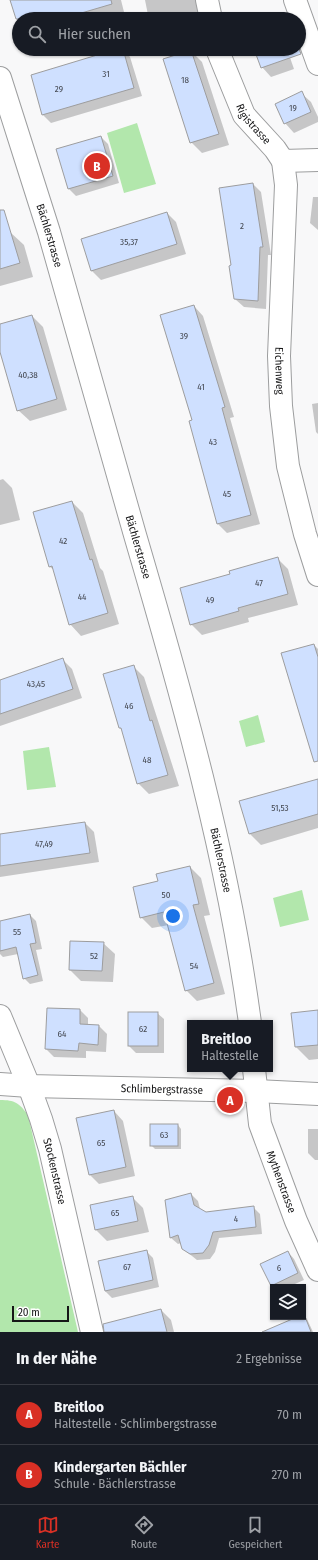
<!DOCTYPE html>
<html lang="de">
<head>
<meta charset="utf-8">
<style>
  body { margin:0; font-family:"Fira Sans Condensed",sans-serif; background:#242831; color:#f1f3f6 }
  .controls { position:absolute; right:12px; bottom:12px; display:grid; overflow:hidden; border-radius:0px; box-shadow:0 1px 3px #0004 }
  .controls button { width:36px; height:36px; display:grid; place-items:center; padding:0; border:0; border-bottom:1px solid #363941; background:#171b24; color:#f1f3f6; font:20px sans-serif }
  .scale { position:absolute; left:12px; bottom:10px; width:57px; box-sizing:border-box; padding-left:4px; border:2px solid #161617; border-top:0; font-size:11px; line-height:14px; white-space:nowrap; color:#161617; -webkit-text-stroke:3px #fff; paint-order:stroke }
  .you { position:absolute; left:173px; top:916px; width:14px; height:14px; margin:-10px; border:3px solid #fff; border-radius:50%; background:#1a73e8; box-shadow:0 0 0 6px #1a73e833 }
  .badge { display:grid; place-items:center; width:26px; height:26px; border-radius:50%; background:#d93025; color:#fff; font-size:13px; font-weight:700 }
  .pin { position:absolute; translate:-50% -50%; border:2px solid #fff; box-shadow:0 1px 4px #0006 }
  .popup { position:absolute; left:187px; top:1020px; width:86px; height:52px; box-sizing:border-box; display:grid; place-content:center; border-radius:0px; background:#171b24; filter:drop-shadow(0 1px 3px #0005); font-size:13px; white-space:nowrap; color:#9ea1a6 }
  .popup b { font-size:15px; color:#f1f3f6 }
  .popup::after { content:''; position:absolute; left:50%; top:100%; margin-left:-8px; border:8px solid transparent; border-top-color:#171b24 }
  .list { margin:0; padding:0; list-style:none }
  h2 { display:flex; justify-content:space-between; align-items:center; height:52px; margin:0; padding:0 16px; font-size:17px }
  h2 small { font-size:13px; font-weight:400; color:#9ea1a6 }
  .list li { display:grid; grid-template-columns:26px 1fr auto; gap:12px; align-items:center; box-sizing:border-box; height:60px; padding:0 16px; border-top:1px solid #363941 }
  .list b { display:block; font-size:15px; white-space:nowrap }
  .list p { margin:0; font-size:13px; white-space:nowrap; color:#9ea1a6 }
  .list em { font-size:13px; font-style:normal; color:#9ea1a6 }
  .icon { flex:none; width:22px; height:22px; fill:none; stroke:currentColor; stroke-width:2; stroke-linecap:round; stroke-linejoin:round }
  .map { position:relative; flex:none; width:318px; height:1332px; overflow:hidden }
  .search { position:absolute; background:#171b24; box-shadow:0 1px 3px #0004; left:12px; right:12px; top:12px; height:44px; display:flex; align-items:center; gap:10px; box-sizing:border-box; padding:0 14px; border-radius:22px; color:#9ea1a6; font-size:15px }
  .sheet { height:172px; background:#171b24 }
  nav { display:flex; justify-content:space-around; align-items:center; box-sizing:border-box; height:56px; border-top:1px solid #363941; background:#171b24; font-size:11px; color:#9ea1a6 }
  nav a { display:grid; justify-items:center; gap:2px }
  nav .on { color:#d93025 }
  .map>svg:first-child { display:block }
  .green { fill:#b2e7ac }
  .shadow { fill:#0003 }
  .building { fill:#cfe0ff; stroke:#9d9d9e }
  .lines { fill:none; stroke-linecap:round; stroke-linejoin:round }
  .minor-casing { stroke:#9d9e9f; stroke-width:24 }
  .minor { stroke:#fff; stroke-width:22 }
  .labels { text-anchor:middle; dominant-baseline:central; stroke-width:4; stroke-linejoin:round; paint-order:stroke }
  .number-label { font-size:9px; fill:#444851 }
  .street-label { font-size:11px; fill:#161617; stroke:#fff }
</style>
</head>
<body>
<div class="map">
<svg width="318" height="1332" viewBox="0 0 318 1332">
  <rect width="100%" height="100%" fill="#f8f8f9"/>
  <g class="green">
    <polygon points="137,123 156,184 124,193 107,133"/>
    <polygon points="258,715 265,742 246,747 239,721"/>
    <polygon points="49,747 56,787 27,790 23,751"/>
    <polygon points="302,890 309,920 280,927 273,898"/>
    <path d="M0 1100C15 1100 19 1103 28 1115L78 1332H0Z"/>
  </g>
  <g class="shadow">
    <polygon points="11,0 121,0 124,12 101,19 19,19 19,26"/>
    <polygon points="145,0 196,0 199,15 181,19 152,19 148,15"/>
    <polygon points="268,12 275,19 247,19"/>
    <polygon points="121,49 123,49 130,57 142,96 51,123 43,115 32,76"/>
    <polygon points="255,49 287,49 294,69 271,77 262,67"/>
    <polygon points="191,51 202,62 229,145 202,153 191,142"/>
    <polygon points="301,93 311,102 318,117 318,122 294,133 285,123"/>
    <polygon points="101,137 108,144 119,183 76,196 69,189 58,150"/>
    <polygon points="253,184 261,192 271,255 268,255 266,309 244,307 235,299 232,266"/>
    <polygon points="313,197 318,197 318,230 310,223"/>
    <polygon points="167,213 176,222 186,254 101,280 92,271"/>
    <polygon points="10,232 24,245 33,277 0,286 0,234"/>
    <polygon points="194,306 203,316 234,417 230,418 260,524 227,533 218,524 190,422 193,421"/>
    <polygon points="32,316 43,327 67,410 30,421 18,410 0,348 0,325"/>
    <polygon points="318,403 318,434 316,432 312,404"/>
    <polygon points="3,479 12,488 20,520 0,525 0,480"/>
    <polygon points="72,502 83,513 100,568 103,571 119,624 81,636 70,624 54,570 50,567"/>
    <polygon points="277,558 288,569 298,605 248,618 249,622 202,635 191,624 231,574"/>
    <polygon points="314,645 318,649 318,750"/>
    <polygon points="62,659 72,669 82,698 0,726 0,681"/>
    <polygon points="133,666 144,677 179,786 149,794 138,783 123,731 120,728"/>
    <polygon points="318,780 318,828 261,845 250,834"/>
    <polygon points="85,823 94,832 99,862 0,877 0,835"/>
    <polygon points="190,867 201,878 210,915 204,916 225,994 197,1001 186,990 169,925 152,928 141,917 159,882"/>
    <polygon points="30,915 36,921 42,949 36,950 43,981 30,984 24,978 18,954 3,957 0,954 0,922"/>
    <polygon points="103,943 115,954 113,982 81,981 70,970"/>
    <polygon points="80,1010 88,1018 88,1025 99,1026 107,1034 106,1052 86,1051 86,1058 54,1057 46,1049"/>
    <polygon points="318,1011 318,1059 309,1060 296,1047"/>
    <polygon points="129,1013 157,1013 164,1019 164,1053 136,1053 129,1046"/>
    <polygon points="114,1111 123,1121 135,1176 99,1184 90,1175 78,1119"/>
    <polygon points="178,1125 181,1129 181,1149 155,1149 151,1145"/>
    <polygon points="308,1129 318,1129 318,1160 315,1160 308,1153"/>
    <polygon points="191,1194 198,1201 200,1209 206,1213 253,1207 260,1214 262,1234 219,1238 215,1252 210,1259 197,1260 182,1248 181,1243 178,1244 171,1238 166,1201"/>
    <polygon points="132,1197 143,1208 149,1232 107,1241 96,1230 91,1206"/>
    <polygon points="146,1251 153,1258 159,1287 112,1298 105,1291 99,1261"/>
    <polygon points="288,1252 294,1259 304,1280 288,1287 274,1287 272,1285"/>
    <polygon points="161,1310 171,1320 174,1332 110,1332"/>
    <polygon points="304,1315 307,1319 313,1332 262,1332 300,1317 303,1317"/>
  </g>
  <g class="building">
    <polygon points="10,0 111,0 112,4 61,19 16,19"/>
    <polygon points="117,49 123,49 134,88 42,115 31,75"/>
    <polygon points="254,49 299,49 301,54 261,68"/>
    <polygon points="191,50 219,134 190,143 163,59"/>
    <polygon points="302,91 311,112 284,124 275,104"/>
    <polygon points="101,136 113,176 68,189 56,149"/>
    <polygon points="253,183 263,247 260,247 258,301 234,299 229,266 231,265 219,188"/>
    <polygon points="0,210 4,210 20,263 0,269"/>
    <polygon points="167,212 177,244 91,271 81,239"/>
    <polygon points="194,305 225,407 222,408 251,515 217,524 189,421 192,420 160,315"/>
    <polygon points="32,315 57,399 17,411 0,352 0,324"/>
    <polygon points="72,501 90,560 92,559 108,613 69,625 52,566 49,567 33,512"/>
    <polygon points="278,557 288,594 238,608 239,611 190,625 180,588 230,574 229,571"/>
    <polygon points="314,644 318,657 318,761 314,762 281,653"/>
    <polygon points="63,658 73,689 0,714 0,680"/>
    <polygon points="134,665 150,721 152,720 168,775 137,784 121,728 119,728 103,674"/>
    <polygon points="318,779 318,814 249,834 239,801"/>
    <polygon points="85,822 90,853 0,866 0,834"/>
    <polygon points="190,866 199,904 193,905 214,983 185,991 164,912 140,918 133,887 158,881 156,874"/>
    <polygon points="30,914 36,943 30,944 38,975 23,979 16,947 0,951 0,921"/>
    <polygon points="70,941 104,942 102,971 69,970"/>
    <polygon points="47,1008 80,1009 80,1024 99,1025 98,1045 79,1043 78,1051 45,1049"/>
    <polygon points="318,1010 318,1045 295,1047 291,1013"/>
    <rect x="128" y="1012" width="30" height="34"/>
    <polygon points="114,1110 126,1167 89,1175 76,1118"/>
    <rect x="150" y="1124" width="28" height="22"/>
    <polygon points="191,1193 194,1205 206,1212 254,1206 256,1227 213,1232 209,1245 203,1253 190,1254 182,1249 178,1235 170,1238 165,1200"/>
    <polygon points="133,1196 138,1221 95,1230 90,1205"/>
    <polygon points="147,1250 153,1280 105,1291 98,1261"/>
    <polygon points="288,1251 298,1273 271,1286 260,1264"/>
    <polygon points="161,1309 167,1332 104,1332 103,1324"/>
    <polygon points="304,1314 311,1332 262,1332 297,1317 303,1317"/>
  </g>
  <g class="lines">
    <defs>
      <g id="minor">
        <polyline points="207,0 211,19"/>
        <polyline points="295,0 318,64"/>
        <path id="s1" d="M217 49 244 115 275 149 283 161 318 160"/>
        <path id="s2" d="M0 78C16 129 33 181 49 232 78 333 106 434 135 535 182 695 228 857 250 1023"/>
        <path id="s3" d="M283 161 286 185 279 356 281 406 288 466 305 534 318 575"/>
        <path id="s4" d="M0 1016 29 1086 41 1119 50 1149 92 1332"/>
        <path id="s5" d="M254 1069 260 1124 296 1221 318 1270"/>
        <path id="s6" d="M0 1084 29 1086 256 1091 318 1094"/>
      </g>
    </defs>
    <use href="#minor" class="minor-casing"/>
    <use href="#minor" class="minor"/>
  </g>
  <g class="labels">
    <g class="number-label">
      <text x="106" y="74">31</text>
      <text x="185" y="80">18</text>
      <text x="59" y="89">29</text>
      <text x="293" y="108">19</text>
      <text x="242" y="226">2</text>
      <text x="129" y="242">35,37</text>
      <text x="184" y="336">39</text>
      <text x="28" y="375">40,38</text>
      <text x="201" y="387">41</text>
      <text x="213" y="442">43</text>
      <text x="227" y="494">45</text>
      <text x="63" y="541">42</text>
      <text x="259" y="583">47</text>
      <text x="82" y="597">44</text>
      <text x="210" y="600">49</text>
      <text x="36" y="684">43,45</text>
      <text x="129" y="706">46</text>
      <text x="147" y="760">48</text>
      <text x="280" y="808">51,53</text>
      <text x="44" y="844">47,49</text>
      <text x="166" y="895">50</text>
      <text x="17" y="932">55</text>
      <text x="94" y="956">52</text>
      <text x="194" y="966">54</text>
      <text x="143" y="1029">62</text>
      <text x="62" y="1034">64</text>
      <text x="164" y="1135">63</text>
      <text x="101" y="1143">65</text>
      <text x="115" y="1213">65</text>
      <text x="236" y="1219">4</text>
      <text x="127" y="1267">67</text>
      <text x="279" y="1268">6</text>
    </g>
    <g class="street-label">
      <text stroke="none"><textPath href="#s1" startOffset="84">Rigistrasse</textPath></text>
      <text stroke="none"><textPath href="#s2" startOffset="165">Bächlerstrasse</textPath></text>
      <text stroke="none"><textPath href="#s3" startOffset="210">Eichenweg</textPath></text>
      <text stroke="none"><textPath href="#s2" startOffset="489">Bächlerstrasse</textPath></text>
      <text stroke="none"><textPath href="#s2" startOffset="813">Bächlerstrasse</textPath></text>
      <text stroke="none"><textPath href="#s6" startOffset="162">Schlimbergstrasse</textPath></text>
      <text stroke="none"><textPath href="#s4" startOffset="165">Stockenstrasse</textPath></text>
      <text stroke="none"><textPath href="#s5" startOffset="117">Mythenstrasse</textPath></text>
    </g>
  </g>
</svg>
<div class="controls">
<button><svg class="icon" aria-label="layers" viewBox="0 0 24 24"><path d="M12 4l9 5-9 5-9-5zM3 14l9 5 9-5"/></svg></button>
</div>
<div class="scale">20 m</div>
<div class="you"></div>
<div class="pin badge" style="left:230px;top:1100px">A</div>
<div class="popup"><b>Breitloo</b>Haltestelle</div>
<div class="pin badge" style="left:97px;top:166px">B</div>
<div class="search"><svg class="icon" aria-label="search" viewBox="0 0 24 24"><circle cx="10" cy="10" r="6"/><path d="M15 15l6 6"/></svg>Hier suchen</div>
</div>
<section class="sheet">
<h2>In der Nähe<small>2 Ergebnisse</small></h2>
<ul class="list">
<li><span class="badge">A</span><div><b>Breitloo</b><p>Haltestelle · Schlimbergstrasse</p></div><em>70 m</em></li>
<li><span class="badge">B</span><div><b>Kindergarten Bächler</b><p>Schule · Bächlerstrasse</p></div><em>270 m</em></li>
</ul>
</section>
<nav>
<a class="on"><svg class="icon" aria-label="map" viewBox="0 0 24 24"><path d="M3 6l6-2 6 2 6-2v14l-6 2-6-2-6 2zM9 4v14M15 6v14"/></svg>Karte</a>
<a><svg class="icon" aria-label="directions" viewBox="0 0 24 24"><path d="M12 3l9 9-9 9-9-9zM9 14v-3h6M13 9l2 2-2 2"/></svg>Route</a>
<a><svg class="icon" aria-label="saved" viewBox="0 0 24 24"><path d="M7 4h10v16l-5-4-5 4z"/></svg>Gespeichert</a>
</nav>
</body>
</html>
